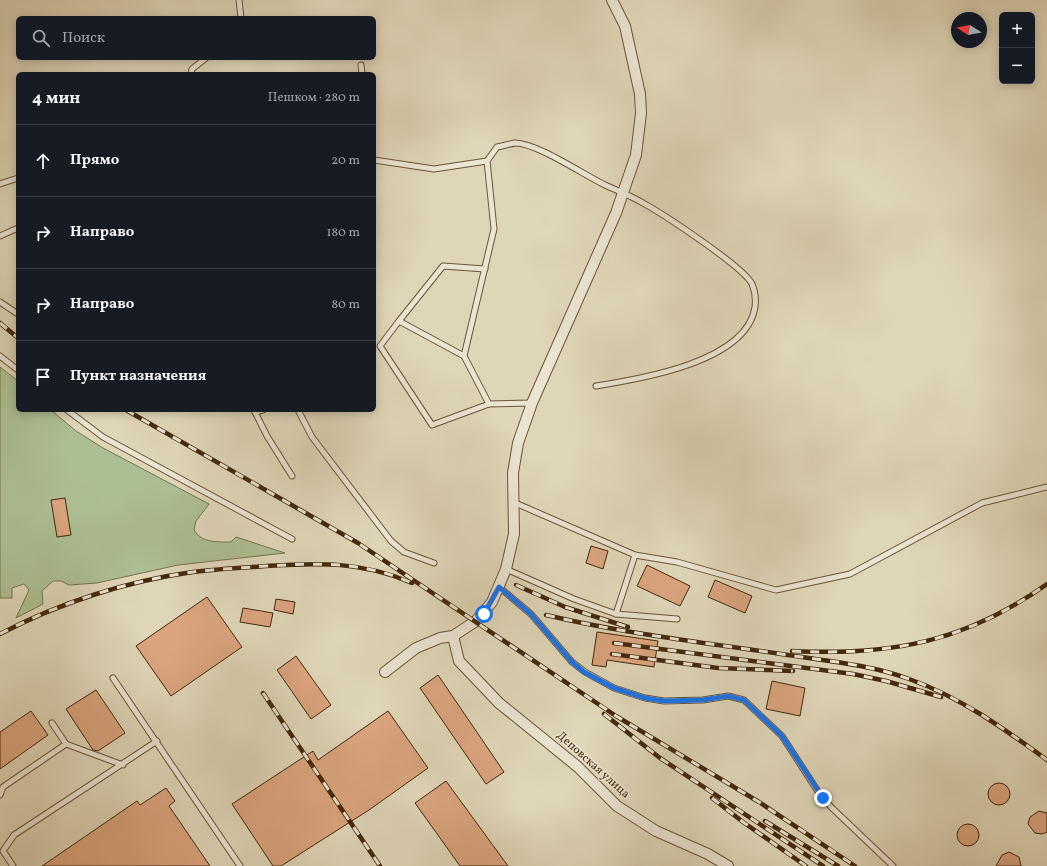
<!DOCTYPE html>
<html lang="ru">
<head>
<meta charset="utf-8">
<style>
  body { margin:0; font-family:Vollkorn,serif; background:#20242c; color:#f1f3f6 }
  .controls { position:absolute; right:12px; top:12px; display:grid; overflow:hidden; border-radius:6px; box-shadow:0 2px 10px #0003 }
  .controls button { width:36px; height:36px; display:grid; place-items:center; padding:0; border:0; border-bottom:1px solid #363941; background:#171b24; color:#f1f3f6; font:20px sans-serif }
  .compass { position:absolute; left:951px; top:12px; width:36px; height:36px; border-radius:50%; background:#171b24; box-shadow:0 2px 10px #0003; rotate:281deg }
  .stop { position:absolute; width:12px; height:12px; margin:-9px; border:3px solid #1a73e8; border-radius:50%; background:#fff }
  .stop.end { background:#1a73e8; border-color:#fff; box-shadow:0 1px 4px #0008 }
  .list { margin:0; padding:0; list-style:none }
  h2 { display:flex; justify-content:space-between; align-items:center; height:52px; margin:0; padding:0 16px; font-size:17px }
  h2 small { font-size:13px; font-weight:400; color:#9ea1a6 }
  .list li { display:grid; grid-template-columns:26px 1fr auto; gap:12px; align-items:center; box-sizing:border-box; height:72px; padding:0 16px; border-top:1px solid #363941 }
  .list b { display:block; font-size:15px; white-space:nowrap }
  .list em { font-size:13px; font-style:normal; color:#9ea1a6 }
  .icon { flex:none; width:22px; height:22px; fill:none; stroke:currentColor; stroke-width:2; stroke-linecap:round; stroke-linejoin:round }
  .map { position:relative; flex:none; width:1047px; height:866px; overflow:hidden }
  .search { position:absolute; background:#171b24; box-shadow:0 2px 10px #0003; left:16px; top:16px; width:360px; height:44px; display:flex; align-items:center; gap:10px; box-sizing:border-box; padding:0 14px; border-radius:6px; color:#9ea1a6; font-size:15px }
  .panel { position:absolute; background:#171b24; box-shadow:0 2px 10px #0003; left:16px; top:72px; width:360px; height:340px; border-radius:6px }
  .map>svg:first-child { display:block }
  .green { fill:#acbf93; stroke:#78744f }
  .building { fill:#daa47f; stroke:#44290b }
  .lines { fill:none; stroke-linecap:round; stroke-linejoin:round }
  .lane-casing { stroke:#6b5436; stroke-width:7 }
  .street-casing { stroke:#6b5436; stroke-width:12 }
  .lane { stroke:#eae4d1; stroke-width:5 }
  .street { stroke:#eae4d1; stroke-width:10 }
  .rail-casing { stroke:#44290b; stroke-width:4.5 }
  .rail { stroke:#eae4d1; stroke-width:3; stroke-dasharray:9; stroke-linecap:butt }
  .route { stroke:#1a73e8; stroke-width:5 }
  .labels { text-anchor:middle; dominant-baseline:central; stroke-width:3; stroke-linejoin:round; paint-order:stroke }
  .street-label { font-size:12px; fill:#44290b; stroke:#eae4d1 }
</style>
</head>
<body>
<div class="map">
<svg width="1047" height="866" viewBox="0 0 1047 866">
  <rect width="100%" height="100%" fill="#dfd6b8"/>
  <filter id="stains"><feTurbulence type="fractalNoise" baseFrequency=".005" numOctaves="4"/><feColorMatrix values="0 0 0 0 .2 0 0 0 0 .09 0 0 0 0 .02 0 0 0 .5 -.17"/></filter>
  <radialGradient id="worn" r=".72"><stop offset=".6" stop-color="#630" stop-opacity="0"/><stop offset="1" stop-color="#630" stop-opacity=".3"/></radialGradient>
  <path class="green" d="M0 367 18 381V410H51L76 431 103 448 209 504 196 521 194 530C202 543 217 542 231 542L236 537 285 553 178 565 97 583 69 585 61 581H53L42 591 43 604 16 618 29 590 24 584 12 588V598H0Z"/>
  <g class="building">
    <polygon points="65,498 71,535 57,537 51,500"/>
    <polygon points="591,546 608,551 603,569 586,563"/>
    <polygon points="647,565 690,586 680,606 637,586"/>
    <polygon points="715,580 752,596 745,613 708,597"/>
    <polygon points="207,597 242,647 171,696 136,646"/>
    <polygon points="276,599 295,602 293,614 274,610"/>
    <polygon points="243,608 273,613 270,627 240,622"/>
    <polygon points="597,632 658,641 654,667 607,660 606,667 592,665"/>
    <polygon points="296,656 331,705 311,719 277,670"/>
    <polygon points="438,675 504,772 486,784 420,688"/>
    <polygon points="772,681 805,688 800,716 766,709"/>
    <polygon points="96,690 125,733 98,751 93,750 66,709"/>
    <polygon points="31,711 48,735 0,769 0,732"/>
    <polygon points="388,711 428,768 369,810 281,866 273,866 232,804 313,751 318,760"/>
    <polygon points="446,781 508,866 460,866 415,803"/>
    <circle cx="999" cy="794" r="11"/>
    <polygon points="166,788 175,801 169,806 210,866 42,866 137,801 140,805"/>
    <polygon points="1039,811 1047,813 1047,832 1042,834 1035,833 1028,824 1030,817"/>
    <circle cx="968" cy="835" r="11"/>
    <polygon points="1009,852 1019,857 1021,866 996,866 1002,855"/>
  </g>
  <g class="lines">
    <defs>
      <g id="lane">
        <polyline points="239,0 241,18"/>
        <polyline points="361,65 362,74"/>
        <polyline points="191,74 192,69 206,58"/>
        <polyline points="374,160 434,169 487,161"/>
        <polyline points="0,184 18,178"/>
        <polyline points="0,236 18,228"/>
        <polyline points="0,302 18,314"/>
        <polyline points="399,321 443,266 485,269"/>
        <polyline points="0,356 18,370"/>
        <polyline points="464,356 399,321 380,346 432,425 489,404"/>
        <path d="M532 403 489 404 464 356 494 229 487 161 497 147C503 146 509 144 515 143 537 143 584 175 605 185 618 191 631 196 643 203 663 214 744 267 752 284 755 291 756 299 755 307 747 362 640 379 596 386"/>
        <polyline points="67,410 103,437 292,539"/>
        <polyline points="254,410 267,436 292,476"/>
        <polyline points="298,410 312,437 391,541 404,552 434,563"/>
        <polyline points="255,412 263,410"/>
        <polyline points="513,502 635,555 677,562 776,590 850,574 982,503 1047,487"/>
        <polyline points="506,569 574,599 616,614 677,619"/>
        <polyline points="499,587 531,614 572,662 585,672 614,688 645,698 664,701 703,700 728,696 744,700 782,736 817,790 831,807 893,866"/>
        <polyline points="616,614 635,555"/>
        <polyline points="113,678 240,866"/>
        <polyline points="52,723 66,744"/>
        <polyline points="0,795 3,787 66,744 123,765"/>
        <polyline points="13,866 3,851 14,835 157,741"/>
      </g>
      <g id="street">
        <polyline points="453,636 459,661 499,703 578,767 617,806 656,831 708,854 728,866"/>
        <polyline points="385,672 416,648 440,638 453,636 476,621 492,602 506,569 514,534 513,473 518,443 532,403 616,213 636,155 641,113 640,94 625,26 612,0"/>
      </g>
    </defs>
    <use href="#lane" class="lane-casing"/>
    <use href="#street" class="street-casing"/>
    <use href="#lane" class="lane"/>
    <use href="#street" class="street"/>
    <defs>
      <g id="rail">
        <polyline points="0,323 18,338"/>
        <polyline points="126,410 358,543 616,716 759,802 855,866"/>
        <polyline points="516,585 565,607 628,627"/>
        <path d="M546 615C626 634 707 643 788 655 828 661 871 665 909 679 960 697 1003 728 1047 760"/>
        <path d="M0 634C59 603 127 581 193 572 217 569 242 568 266 566 319 563 362 561 412 583"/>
        <polyline points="614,643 853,674 886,681 941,697"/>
        <path d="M792 651C891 656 965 642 1047 584"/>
        <polyline points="612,654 718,668 793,671"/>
        <polyline points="263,693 380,866"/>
        <polyline points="604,714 660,758 823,866"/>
        <polyline points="712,798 743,822 806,866"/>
        <polyline points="765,821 838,866"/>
      </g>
    </defs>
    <use href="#rail" class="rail-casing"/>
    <use href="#rail" class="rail"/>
  </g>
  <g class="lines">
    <polyline class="route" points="484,614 499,587 531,614 572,662 584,672 614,688 645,698 664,701 703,700 728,696 744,700 782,736 823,798"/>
  </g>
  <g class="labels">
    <g class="street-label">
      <text transform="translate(593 765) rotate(42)">Деповская улица</text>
    </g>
  </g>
  <rect width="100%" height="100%" filter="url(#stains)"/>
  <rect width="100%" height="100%" fill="url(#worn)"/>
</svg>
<div class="controls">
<button>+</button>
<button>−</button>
</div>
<svg class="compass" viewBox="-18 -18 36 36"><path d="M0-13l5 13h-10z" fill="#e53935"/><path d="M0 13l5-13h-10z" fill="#9ea1a6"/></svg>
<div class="stop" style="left:484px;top:614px"></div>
<div class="stop end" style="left:823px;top:798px"></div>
<div class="search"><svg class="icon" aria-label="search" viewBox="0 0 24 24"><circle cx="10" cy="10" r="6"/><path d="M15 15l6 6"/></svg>Поиск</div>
<section class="panel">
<h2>4 мин<small>Пешком · 280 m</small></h2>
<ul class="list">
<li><svg class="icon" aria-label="ahead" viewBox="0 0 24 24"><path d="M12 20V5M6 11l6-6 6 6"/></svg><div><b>Прямо</b></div><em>20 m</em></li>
<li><svg class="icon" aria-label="right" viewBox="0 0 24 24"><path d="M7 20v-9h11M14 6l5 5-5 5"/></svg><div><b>Направо</b></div><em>180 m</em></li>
<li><svg class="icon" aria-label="right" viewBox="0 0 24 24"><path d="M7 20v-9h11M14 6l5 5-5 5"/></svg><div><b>Направо</b></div><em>80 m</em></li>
<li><svg class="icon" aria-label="arrive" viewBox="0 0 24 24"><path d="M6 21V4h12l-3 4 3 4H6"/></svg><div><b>Пункт назначения</b></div></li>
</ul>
</section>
</div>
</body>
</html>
